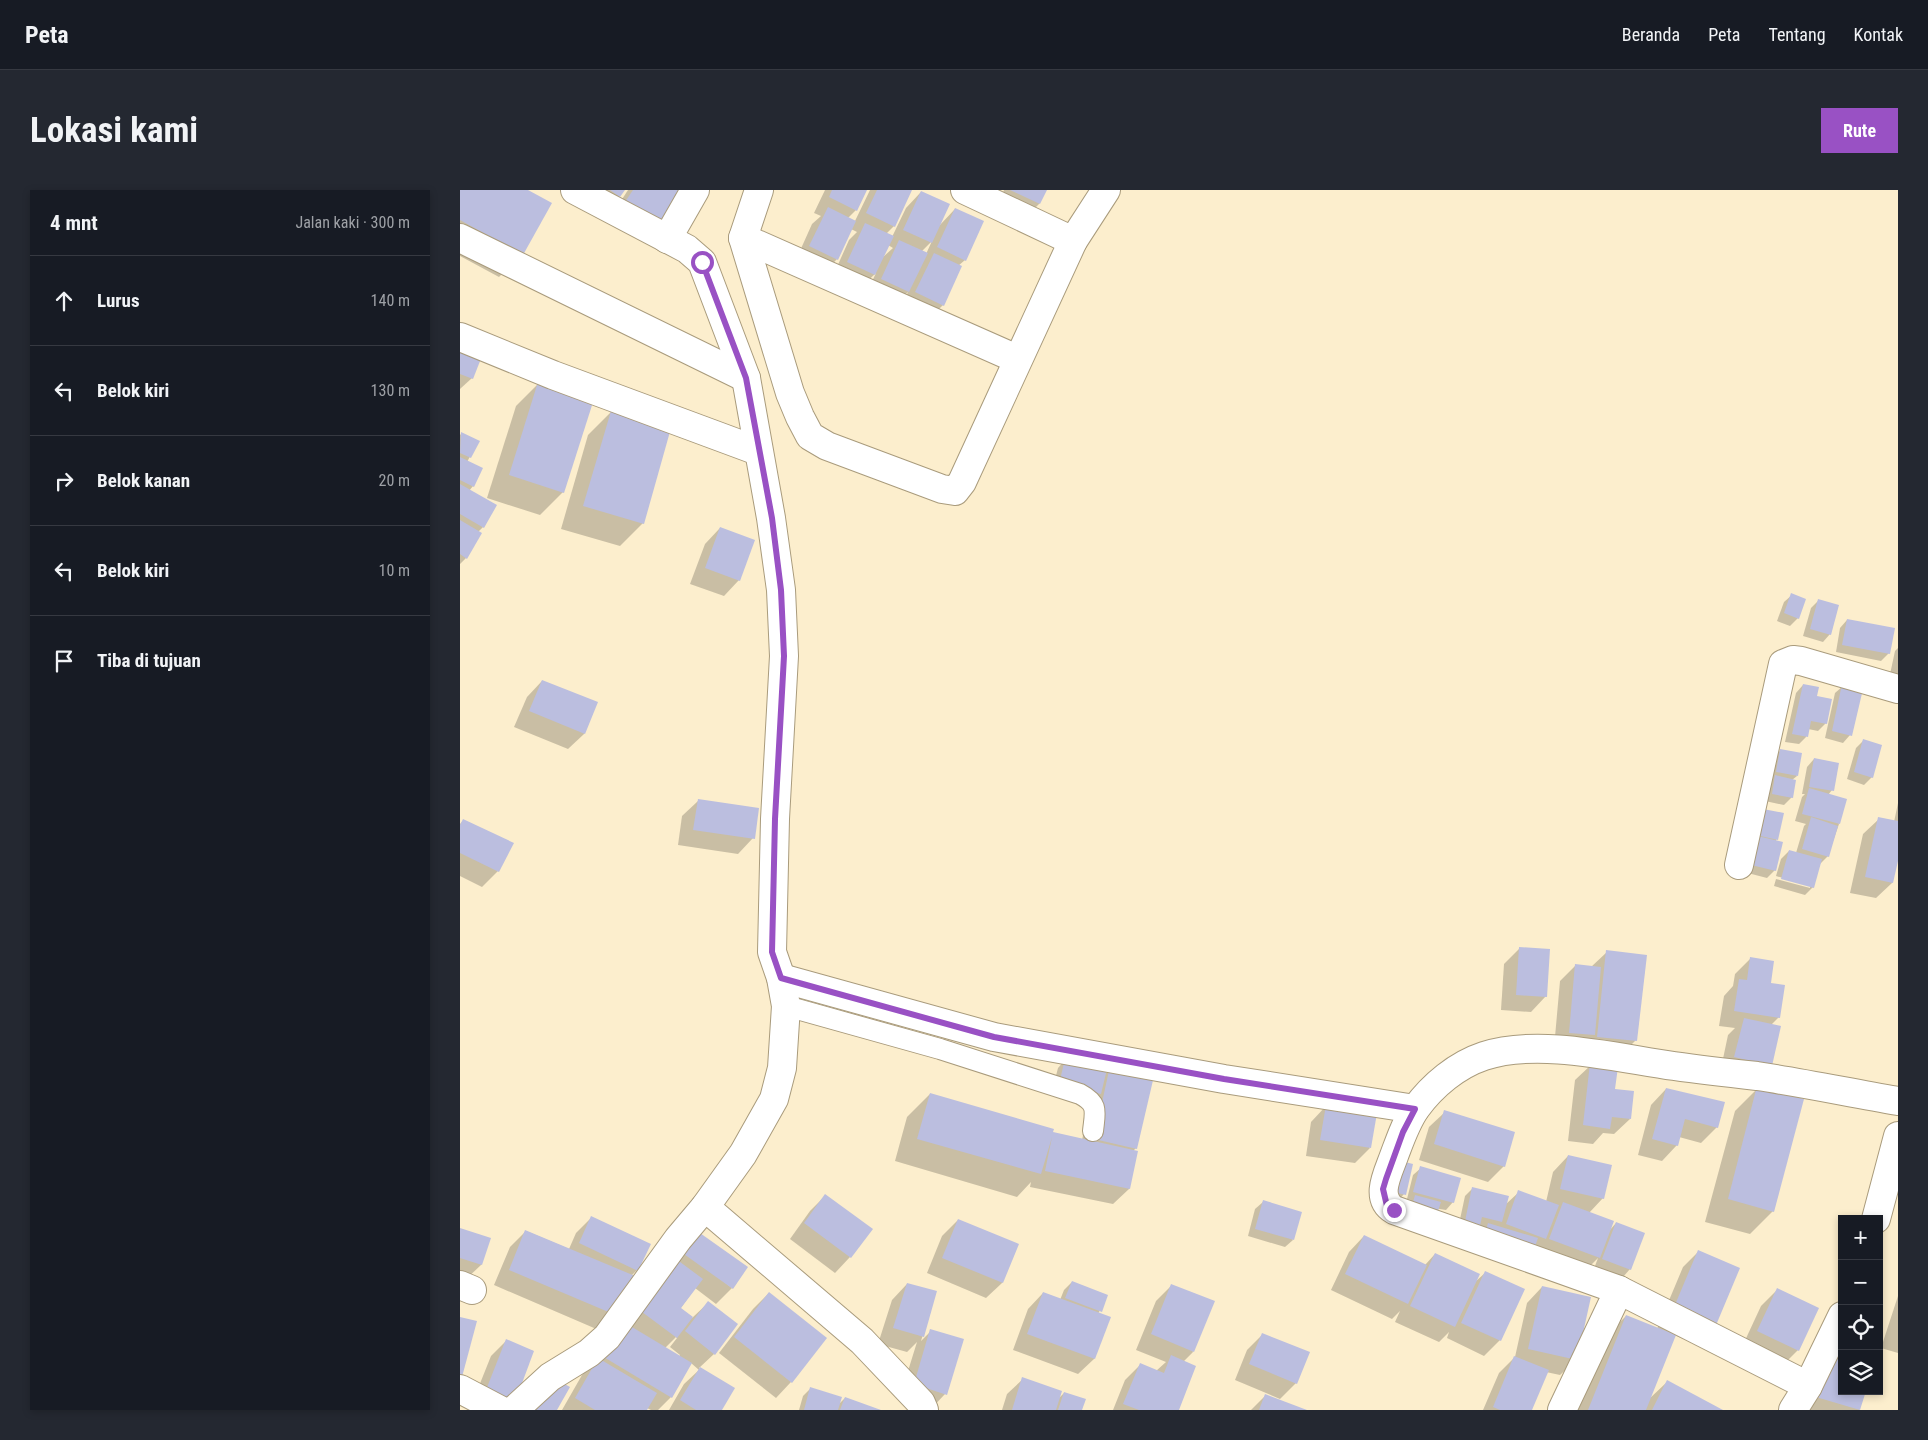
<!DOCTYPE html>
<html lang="id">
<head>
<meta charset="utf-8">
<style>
  body { margin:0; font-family:"Roboto Condensed",sans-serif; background:#242831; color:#f1f3f6 }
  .controls { position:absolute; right:15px; bottom:15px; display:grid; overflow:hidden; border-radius:0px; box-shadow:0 2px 8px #0003 }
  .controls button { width:45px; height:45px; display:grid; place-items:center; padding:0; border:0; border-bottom:1px solid #363941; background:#171b24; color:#f1f3f6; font:25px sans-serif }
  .stop { position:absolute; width:15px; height:15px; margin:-11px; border:4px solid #9951c4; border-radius:50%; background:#fff }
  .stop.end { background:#9951c4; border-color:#fff; box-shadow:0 1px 5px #0008 }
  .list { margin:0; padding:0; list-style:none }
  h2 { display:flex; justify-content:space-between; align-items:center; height:65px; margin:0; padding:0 20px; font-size:21px }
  h2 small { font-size:16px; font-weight:400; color:#9ea1a6 }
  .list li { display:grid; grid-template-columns:32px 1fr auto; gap:15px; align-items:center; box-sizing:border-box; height:90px; padding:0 20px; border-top:1px solid #363941 }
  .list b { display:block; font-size:19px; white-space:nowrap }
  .list em { font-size:16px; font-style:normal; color:#9ea1a6 }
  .icon { flex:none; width:28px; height:28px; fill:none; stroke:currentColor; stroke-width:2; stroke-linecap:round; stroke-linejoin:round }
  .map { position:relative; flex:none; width:1438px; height:1220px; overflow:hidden; border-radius:0px }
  header { display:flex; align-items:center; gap:30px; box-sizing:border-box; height:70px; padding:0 25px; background:#171b24; border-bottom:1px solid #363941 }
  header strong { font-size:24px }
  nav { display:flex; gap:28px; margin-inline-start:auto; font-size:18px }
  .intro { display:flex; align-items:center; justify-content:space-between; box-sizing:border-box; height:120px; padding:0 30px }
  h1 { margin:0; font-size:35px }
  .button { padding:12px 22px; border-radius:0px; background:#9951c4; color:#fff; font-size:18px; font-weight:700 }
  main { display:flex; gap:30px; padding:0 30px }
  aside { flex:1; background:#171b24; border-radius:0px; box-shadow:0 2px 8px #0003 }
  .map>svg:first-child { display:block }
  .shadow { fill:#0003; fill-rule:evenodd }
  .building { fill:#bbbedf }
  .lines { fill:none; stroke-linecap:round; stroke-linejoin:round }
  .lane-casing { stroke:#a99b7c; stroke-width:22 }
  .street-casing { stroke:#a99b7c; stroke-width:30 }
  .lane { stroke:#fff; stroke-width:20 }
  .street { stroke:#fff; stroke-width:28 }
  .route { stroke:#9951c4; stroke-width:6 }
</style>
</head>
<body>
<header>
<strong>Peta</strong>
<nav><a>Beranda</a><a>Peta</a><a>Tentang</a><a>Kontak</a></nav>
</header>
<div class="intro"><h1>Lokasi kami</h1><a class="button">Rute</a></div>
<main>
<aside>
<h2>4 mnt<small>Jalan kaki · 300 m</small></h2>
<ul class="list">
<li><svg class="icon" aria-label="ahead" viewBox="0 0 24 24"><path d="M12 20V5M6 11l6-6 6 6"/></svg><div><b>Lurus</b></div><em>140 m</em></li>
<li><svg class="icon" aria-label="left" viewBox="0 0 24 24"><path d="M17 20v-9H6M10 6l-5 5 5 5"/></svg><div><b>Belok kiri</b></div><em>130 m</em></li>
<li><svg class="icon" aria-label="right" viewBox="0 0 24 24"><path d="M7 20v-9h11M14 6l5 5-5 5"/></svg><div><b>Belok kanan</b></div><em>20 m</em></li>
<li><svg class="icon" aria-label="left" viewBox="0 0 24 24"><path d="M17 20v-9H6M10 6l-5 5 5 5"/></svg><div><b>Belok kiri</b></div><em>10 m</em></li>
<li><svg class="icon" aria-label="arrive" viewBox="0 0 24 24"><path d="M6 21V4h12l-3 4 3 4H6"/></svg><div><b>Tiba di tujuan</b></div></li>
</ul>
</aside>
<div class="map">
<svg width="1438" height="1220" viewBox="0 0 1438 1220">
  <rect width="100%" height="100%" fill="#fceecd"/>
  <g class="shadow">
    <polygon points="0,0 65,0 62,64 39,87 0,66"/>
    <polygon points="111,0 164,0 144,22"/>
    <polygon points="168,0 222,0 150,28"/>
    <path d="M365 0H406L396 20 388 28 395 31 410 0H450L434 36 426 44 432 47 446 18 461 2 479 36 495 19 505 70 498 76 483 115 467 131 441 118 448 102 432 117 406 104 416 83 398 100 372 88 389 50 397 42 391 39 377 69 362 85 335 72 352 34 361 26 354 23ZM472 51 466 64 461 62ZM428 55 433 58 422 68Z"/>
    <polygon points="544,0 586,0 579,14 564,29 537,16"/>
    <polygon points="0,153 12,188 0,199"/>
    <polygon points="79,193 103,302 80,325 27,308 56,216"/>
    <polygon points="151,222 183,333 160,356 101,339 128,245"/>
    <polygon points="1,244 18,252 7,272 13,296 9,301 23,337 18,342 6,368 0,374 0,245"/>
    <polygon points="260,338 279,390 264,406 230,394 245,354"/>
    <polygon points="1332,405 1338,428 1330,436 1317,431 1324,412"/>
    <polygon points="1358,411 1370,444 1363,452 1343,446 1351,418"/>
    <polygon points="1387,430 1429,463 1421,471 1376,462 1380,438"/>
    <polygon points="1438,458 1438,491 1429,489 1435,461"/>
    <polygon points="82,491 136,513 124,544 108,559 54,537 67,507"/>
    <polygon points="1343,495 1366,533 1358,541 1348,539 1346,547 1339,554 1325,552 1336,503"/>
    <polygon points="1383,496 1390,545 1383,553 1365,548 1375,503"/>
    <polygon points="1403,551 1412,587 1404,595 1387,589 1396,558"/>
    <polygon points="1320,561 1337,586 1332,590 1332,607 1324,615 1305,611 1308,594 1312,590 1309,589 1313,568"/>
    <polygon points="1354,569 1372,600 1368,605 1379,634 1368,666 1360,674 1353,697 1345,705 1314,696 1316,689 1350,698 1350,696 1316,686 1321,669 1329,661 1336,663 1344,636 1346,634 1335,631 1342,607 1345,604 1342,604 1347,577"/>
    <polygon points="238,611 293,648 278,664 218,655 222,626"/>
    <polygon points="1438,613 1438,665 1432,693 1416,708 1390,703 1403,644 1419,629 1434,632"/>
    <polygon points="1303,620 1323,624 1316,651 1315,680 1307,688 1280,681"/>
    <polygon points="4,630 38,681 22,697 0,686 0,634"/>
    <polygon points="1060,758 1086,806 1071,822 1041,820 1044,774"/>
    <polygon points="1147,762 1176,850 1160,866 1094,858 1100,791 1115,776 1131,777"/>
    <polygon points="1290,769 1310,794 1319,827 1311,835 1310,876 1260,883 1268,845 1275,838 1259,836 1264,806 1273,796 1275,784"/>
    <polygon points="605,870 645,884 651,878 676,958 673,961 677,962 669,999 653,1014 570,997 571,992 557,1007 435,971 447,927 470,904 592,943 622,950 631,911 592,901 598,878"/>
    <polygon points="1131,875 1154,900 1170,929 1154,944 1143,943 1133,954 1108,951 1115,890"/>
    <polygon points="1298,898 1313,1021 1290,1044 1245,1032 1275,921"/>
    <polygon points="1206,899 1257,937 1241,953 1219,947 1217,955 1202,971 1178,965 1191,915"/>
    <polygon points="866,916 910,958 895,973 846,966 851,932"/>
    <polygon points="985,922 1044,976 1028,992 959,970 969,937"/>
    <polygon points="1108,966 1143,1008 1129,1023 1149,1041 1156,1033 1170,1079 1163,1087 1135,1076 1138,1068 1123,1083 1075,1064 1078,1056 1072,1061 1021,1042 1025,1037 1020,1036 996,1048 1005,1006 1013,998 1045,1015 1059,1002 1086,1012 1093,982"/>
    <polygon points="961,978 993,1012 986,1020 948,1014 951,1010 947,1009 953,985"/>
    <polygon points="929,979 944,1004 937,1012"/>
    <polygon points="365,1006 390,1067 375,1083 330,1049 350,1021"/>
    <polygon points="803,1012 833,1050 825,1057 788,1046 795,1019"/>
    <polygon points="132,1027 177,1080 171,1086 141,1141 34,1095 50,1057 66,1041 109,1059 116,1043"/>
    <polygon points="498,1030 557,1055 542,1093 526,1108 467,1083 482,1046"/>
    <polygon points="0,1040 29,1049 21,1075 5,1090 0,1089"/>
    <polygon points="904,1046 965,1075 975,1064 1015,1092 1025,1083 1040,1150 1024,1166 987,1148 989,1142 979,1152 935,1132 940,1121 932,1129 871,1100 889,1062"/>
    <path d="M214 1053 272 1098 256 1114 235 1098 220 1119 232 1128 248 1113 254 1164 239 1178 260 1220H209L224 1194 239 1180 231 1173 211 1207 198 1220H191L187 1218 186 1220H102L122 1185 130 1177ZM216 1147 217 1148 210 1157 220 1165 219 1167 205 1158Z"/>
    <polygon points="1238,1062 1237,1155 1214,1145 1188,1210 1207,1192 1260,1220 1115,1220 1143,1149 1166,1126 1197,1139 1223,1077"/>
    <polygon points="612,1092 647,1106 638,1124 649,1128 634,1169 618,1184 553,1160 568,1119 583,1103 600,1110 604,1100"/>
    <polygon points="447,1094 476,1102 461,1151 471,1141 485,1204 470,1220 439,1210 457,1152 447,1162 418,1154 432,1110"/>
    <polygon points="712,1095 733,1162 723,1172 717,1220 653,1220 665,1190 680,1175 696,1181 706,1172 676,1160 696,1111"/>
    <polygon points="1082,1097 1116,1170 1100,1185 1086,1182 1071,1220 1023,1220 1039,1183 1055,1167 1067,1113"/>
    <polygon points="1317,1100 1338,1160 1322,1176 1282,1157 1301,1116"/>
    <polygon points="309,1103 331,1192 316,1208 259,1163 293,1119"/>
    <polygon points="1438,1106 1438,1163 1421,1158"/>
    <polygon points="803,1144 836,1193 820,1209 775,1190 787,1160"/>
    <polygon points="46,1151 73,1161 11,1216 31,1166"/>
    <polygon points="1353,1182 1382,1201 1405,1201 1399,1220 1342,1220"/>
    <polygon points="563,1189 598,1209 604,1203 621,1220 542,1220 547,1204"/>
    <polygon points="351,1198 377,1216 385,1208 418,1220 339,1220 343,1206"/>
    <polygon points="805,1206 844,1220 791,1220"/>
  </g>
  <g class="building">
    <polygon points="0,0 68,0 92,13 63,65 0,30"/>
    <polygon points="150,0 165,0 160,7"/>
    <polygon points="173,0 223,0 200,35 165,12"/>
    <polygon points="372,0 407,0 397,21 369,7"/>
    <polygon points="417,0 452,0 435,37 406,23"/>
    <polygon points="550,0 587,0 580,14"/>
    <polygon points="461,1 490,14 472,53 443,40"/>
    <polygon points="368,17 396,31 378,70 349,56"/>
    <polygon points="495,18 524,31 506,71 477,57"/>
    <polygon points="405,33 434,46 415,85 387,72"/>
    <polygon points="439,50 468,63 449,102 421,89"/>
    <polygon points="474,63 502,76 484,116 455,102"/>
    <polygon points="0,151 24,161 13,189 0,184"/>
    <polygon points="78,192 134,209 104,303 49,285"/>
    <polygon points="151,221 211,238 184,334 123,316"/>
    <polygon points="1,242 20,251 11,268 0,263"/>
    <polygon points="0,267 23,278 14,297 0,290"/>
    <polygon points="0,294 37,315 24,338 0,324"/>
    <polygon points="0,330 22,343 7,369 0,364"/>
    <polygon points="260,337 295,350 280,391 245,378"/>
    <polygon points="1331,403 1346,409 1339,429 1324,423"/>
    <polygon points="1358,409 1379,415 1371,445 1350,439"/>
    <polygon points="1387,429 1435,438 1430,464 1382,455"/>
    <polygon points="82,490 138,512 125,544 69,521"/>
    <polygon points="1343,494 1359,497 1357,506 1372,509 1367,534 1351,531 1348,547 1332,544"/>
    <polygon points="1382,494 1403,499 1392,546 1372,541"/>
    <polygon points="1403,549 1422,555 1413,588 1394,582"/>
    <polygon points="1320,559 1342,563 1338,586 1316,582"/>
    <polygon points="1354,568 1379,573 1374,601 1349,597"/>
    <polygon points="1315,585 1336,590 1333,608 1312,604"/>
    <polygon points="1349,598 1387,609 1380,634 1342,624"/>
    <polygon points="238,609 299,618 295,649 233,640"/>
    <polygon points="1303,619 1324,623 1318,650 1296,645"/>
    <polygon points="1351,627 1378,636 1369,667 1342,659"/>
    <polygon points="1418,627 1438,631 1438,671 1433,693 1405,687"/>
    <polygon points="3,629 54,653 39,682 0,663 0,635"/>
    <polygon points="1293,645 1323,652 1316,681 1287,674"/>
    <polygon points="1329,660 1362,669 1354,698 1321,689"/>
    <polygon points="1059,757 1090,759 1087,807 1056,805"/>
    <polygon points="1146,760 1187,765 1177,851 1137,847"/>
    <polygon points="1290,767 1314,771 1311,793 1325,795 1320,828 1274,821 1279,789 1287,790"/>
    <polygon points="1115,774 1141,777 1135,845 1109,843"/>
    <polygon points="1284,828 1321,836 1312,876 1274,867"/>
    <polygon points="605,869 647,879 641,904 599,894"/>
    <polygon points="1130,873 1158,877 1155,899 1174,901 1171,929 1152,927 1150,939 1123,935"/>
    <polygon points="650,876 694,886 677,959 634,949"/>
    <polygon points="1297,896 1344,909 1314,1022 1268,1009"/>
    <polygon points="1206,898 1265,912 1258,938 1225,929 1218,956 1192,949"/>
    <polygon points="470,903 594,939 593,942 678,961 670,999 585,981 592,947 581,984 457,949"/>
    <polygon points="866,915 917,923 911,958 860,950"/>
    <polygon points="984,920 1055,942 1045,977 974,954"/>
    <polygon points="1108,965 1152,975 1144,1009 1100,999"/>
    <polygon points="937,970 953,974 946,1005 929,1001"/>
    <polygon points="960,976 1001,988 994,1013 953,1002"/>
    <polygon points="1012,997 1049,1006 1042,1032 1022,1027 1018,1044 1003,1041"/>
    <polygon points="1058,1000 1099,1015 1086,1049 1046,1034"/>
    <polygon points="365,1004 413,1039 391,1068 344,1033"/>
    <polygon points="955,1005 981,1012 975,1030 950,1023"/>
    <polygon points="803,1010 842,1022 834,1050 795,1039"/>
    <polygon points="1103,1012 1154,1031 1140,1068 1089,1049"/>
    <polygon points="131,1026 191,1054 178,1081 119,1053"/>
    <polygon points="498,1029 559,1054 543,1093 482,1068"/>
    <polygon points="1156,1032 1185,1043 1171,1080 1142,1069"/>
    <polygon points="1028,1033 1078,1048 1072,1065 1023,1050"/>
    <polygon points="230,1036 288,1077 273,1099 214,1057"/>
    <polygon points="0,1038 31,1048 22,1075 0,1068"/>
    <polygon points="65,1040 175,1086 158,1126 49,1080"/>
    <polygon points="904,1045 967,1075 948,1114 885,1084"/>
    <polygon points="1238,1060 1280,1078 1254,1140 1212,1122"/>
    <polygon points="975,1063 1020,1084 995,1137 950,1116"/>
    <polygon points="212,1066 243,1089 221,1118 233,1127 217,1148 174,1116"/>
    <polygon points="1025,1081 1065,1099 1041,1151 1001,1133"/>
    <polygon points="612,1091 648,1105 642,1122 605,1108"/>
    <polygon points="447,1093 477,1101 464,1147 433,1138"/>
    <polygon points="711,1094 755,1111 734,1162 691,1144"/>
    <polygon points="1082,1096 1131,1107 1117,1170 1068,1159"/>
    <polygon points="1317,1098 1359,1118 1339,1161 1297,1141"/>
    <polygon points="309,1102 367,1148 332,1193 274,1147"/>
    <polygon points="583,1102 651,1127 635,1169 567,1144"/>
    <polygon points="248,1111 278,1134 255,1165 225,1141"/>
    <polygon points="1166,1125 1216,1145 1186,1220 1128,1220"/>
    <polygon points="0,1127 17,1131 2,1187 0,1186"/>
    <polygon points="162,1131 232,1173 212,1208 142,1166"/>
    <polygon points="470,1139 504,1149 487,1205 454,1194"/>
    <polygon points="802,1143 850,1162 837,1194 789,1174"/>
    <polygon points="46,1149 74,1161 55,1212 26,1200"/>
    <polygon points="711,1165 736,1176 719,1220 679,1220 663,1214 680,1173 704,1183"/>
    <polygon points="1368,1165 1382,1169 1382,1201 1406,1201 1400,1220 1356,1207"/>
    <polygon points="1054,1166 1089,1180 1072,1220 1040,1220 1033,1217"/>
    <polygon points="138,1168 197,1203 187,1220 135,1220 115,1208"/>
    <polygon points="240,1177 275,1198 262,1220 236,1220 220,1210"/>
    <polygon points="92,1187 110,1197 97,1220 73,1220"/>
    <polygon points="562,1187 602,1201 596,1220 552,1220"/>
    <polygon points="1207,1190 1263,1220 1192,1220"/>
    <polygon points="350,1197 382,1207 378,1220 344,1220"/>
    <polygon points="604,1202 626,1209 622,1220 598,1220"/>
    <polygon points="805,1204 847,1220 799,1220"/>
    <polygon points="385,1207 421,1220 380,1220"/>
  </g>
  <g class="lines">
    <defs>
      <path id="lane" d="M326 816 480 859 620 904C639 914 635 922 633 941"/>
      <g id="street">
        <polyline points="299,0 283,48 330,203 340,227 350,246 367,256 482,299 495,301 502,292 613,51 646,0"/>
        <polyline points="505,0 613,51"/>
        <polyline points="0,48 286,188"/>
        <polyline points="283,48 557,169"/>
        <polyline points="207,49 235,0"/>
        <polyline points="0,147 93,185 298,261"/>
        <polyline points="1279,675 1323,474 1333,470 1341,471 1438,499"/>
        <polyline points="321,788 534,847 764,889 955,919"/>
        <polyline points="245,1017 402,1151 461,1213 464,1220"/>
        <polyline points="1416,1029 1438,946"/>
        <polyline points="0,1095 12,1100"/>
        <polyline points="1159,1100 1348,1196"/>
        <polyline points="0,1199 40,1220"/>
        <polyline points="54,1220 90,1187 129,1163 147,1147 218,1049 245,1017 283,964 314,909 322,878 326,816 321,788 312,762 315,629 324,466 321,400 311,328 286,188 242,72 227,59 115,0"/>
        <path d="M1102 1220 1159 1100 934 1020C914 1008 928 983 934 966 940 950 946 932 956 918 973 895 997 875 1024 866 1079 848 1157 868 1214 876 1242 880 1269 883 1297 886 1344 893 1391 903 1438 911"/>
        <polyline points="1333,1220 1348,1196 1382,1126"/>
      </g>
    </defs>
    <use href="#lane" class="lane-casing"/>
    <use href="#street" class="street-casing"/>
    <use href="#lane" class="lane"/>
    <use href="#street" class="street"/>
  </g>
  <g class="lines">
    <polyline class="route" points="242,72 286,188 312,328 321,400 324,466 315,629 312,762 321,788 534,847 764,889 955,919 943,942 926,989 923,999 927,1016 934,1020"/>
  </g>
</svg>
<div class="controls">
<button>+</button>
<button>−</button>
<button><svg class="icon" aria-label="locate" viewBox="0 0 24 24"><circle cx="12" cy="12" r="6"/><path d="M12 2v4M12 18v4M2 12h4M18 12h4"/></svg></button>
<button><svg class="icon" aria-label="layers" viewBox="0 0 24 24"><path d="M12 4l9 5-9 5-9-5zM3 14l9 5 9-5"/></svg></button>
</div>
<div class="stop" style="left:242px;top:72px"></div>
<div class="stop end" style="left:934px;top:1020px"></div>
</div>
</main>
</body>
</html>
